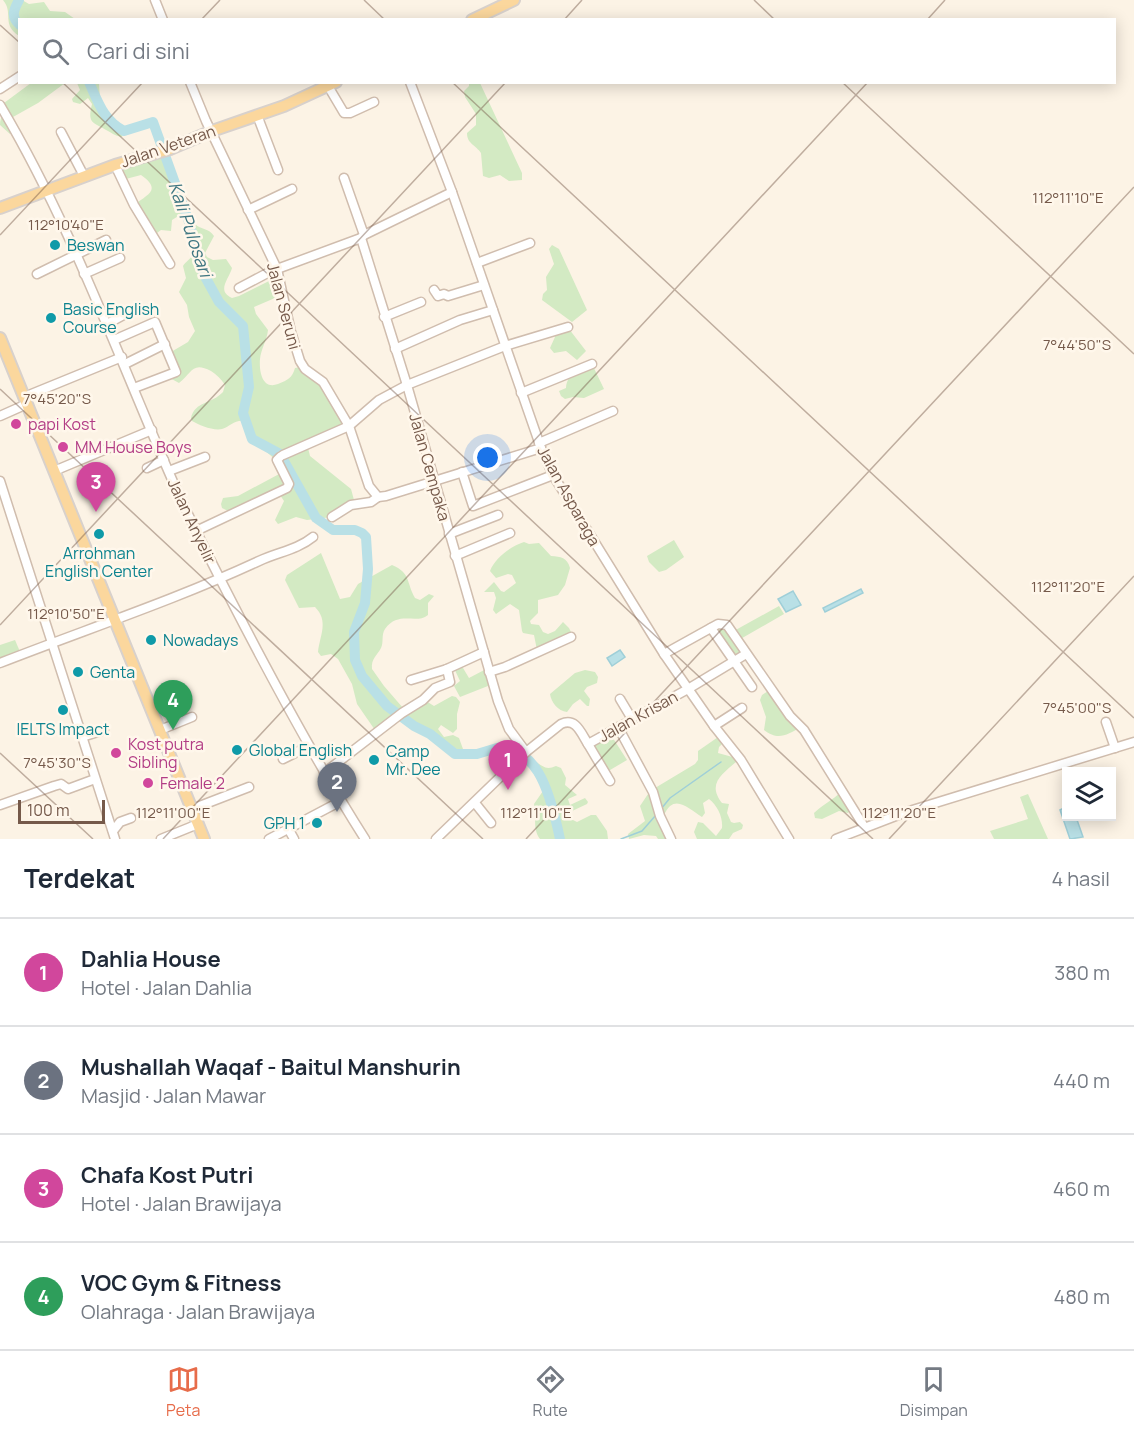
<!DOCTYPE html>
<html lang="id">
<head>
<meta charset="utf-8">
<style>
  body { margin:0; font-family:Manrope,sans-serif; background:#f6f6f7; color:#1f2937 }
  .controls { position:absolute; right:18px; bottom:18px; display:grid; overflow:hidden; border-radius:0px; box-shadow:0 3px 15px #0003 }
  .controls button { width:54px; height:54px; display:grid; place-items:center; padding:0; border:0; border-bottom:2px solid #e0e1e3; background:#fff; color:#1f2937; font:30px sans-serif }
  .scale { position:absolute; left:18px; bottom:15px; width:87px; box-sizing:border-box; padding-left:6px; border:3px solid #75594a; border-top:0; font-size:16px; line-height:21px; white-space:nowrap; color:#75594a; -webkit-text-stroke:4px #fff7eb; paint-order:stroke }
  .you { position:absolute; left:488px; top:458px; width:21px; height:21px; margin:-15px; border:4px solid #fff; border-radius:50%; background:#1a73e8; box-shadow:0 0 0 9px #1a73e833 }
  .badge { display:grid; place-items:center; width:39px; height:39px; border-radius:50%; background:#e76c4a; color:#fff; font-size:20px; font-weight:700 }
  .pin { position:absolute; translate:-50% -50px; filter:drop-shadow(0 2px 3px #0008) }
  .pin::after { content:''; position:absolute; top:32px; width:21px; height:18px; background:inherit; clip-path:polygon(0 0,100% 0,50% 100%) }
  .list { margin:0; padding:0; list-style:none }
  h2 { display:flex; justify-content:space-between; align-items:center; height:78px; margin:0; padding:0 24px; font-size:26px }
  h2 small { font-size:20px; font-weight:400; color:#747a83 }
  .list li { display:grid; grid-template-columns:39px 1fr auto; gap:18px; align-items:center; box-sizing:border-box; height:108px; padding:0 24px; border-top:2px solid #e0e1e3 }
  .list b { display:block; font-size:22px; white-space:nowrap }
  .list p { margin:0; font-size:20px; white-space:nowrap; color:#747a83 }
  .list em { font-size:20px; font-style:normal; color:#747a83 }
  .icon { flex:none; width:33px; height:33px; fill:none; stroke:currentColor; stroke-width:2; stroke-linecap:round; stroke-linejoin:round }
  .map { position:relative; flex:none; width:1134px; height:839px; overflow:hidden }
  .search { position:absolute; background:#fff; box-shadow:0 3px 15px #0003; left:18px; right:18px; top:18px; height:66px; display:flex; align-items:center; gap:15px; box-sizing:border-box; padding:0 21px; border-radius:0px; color:#747a83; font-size:22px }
  .sheet { height:510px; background:#fff }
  nav { display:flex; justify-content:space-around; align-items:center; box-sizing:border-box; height:84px; border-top:2px solid #e0e1e3; background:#fff; font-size:16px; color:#747a83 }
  nav a { display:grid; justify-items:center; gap:3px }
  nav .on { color:#e76c4a }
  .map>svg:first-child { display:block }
  .green { fill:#d3eac3 }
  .water { fill:#b9e0e6; stroke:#9fcfd8; stroke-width:1.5 }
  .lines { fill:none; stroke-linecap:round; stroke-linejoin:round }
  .stream { stroke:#9fcfd8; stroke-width:1.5 }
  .river { stroke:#b9e0e6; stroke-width:10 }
  .minor-casing { stroke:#d0bdae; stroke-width:11 }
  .major-casing { stroke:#d8d1cc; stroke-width:14 }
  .minor { stroke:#fff; stroke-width:8 }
  .major { stroke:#fbd79d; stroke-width:10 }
  .ticks { fill:none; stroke:#75594a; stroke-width:1.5; stroke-opacity:0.45 }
  .culture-dot { fill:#0f9aa8; stroke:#fff7eb; stroke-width:2 }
  .hotel-dot { fill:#d1479c; stroke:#fff7eb; stroke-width:2 }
  .labels { text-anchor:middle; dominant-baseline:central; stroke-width:5; stroke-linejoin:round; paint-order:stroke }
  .street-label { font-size:16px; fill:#75594a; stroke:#fff7eb }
  .culture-label { font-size:16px; fill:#0d838f; stroke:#fff7eb; text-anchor:start }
  .hotel-label { font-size:16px; fill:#b23c85; stroke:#fff7eb; text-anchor:start }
  .water-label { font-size:18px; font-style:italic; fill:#407782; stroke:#fff7eb }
  .ticks-label { font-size:15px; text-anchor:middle; fill:#75594a; stroke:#fff7eb; stroke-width:5; stroke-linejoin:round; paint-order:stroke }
</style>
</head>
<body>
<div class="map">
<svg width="1134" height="839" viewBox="0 0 1134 839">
  <rect width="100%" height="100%" fill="#fcf3e5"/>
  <g class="green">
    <path d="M3 0H22L29 4 44 2 50 11 65 12 75 19 20 20 19 36C1 24 14 13 3 0Z"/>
    <path d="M31 83H65L38 103 13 117 11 133 10 134 0 125C0 117 5 111 4 103Z"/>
    <path d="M77 83H99L100 100 107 115 110 120 124 130 122 137C116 136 113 134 108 131 93 122 87 124 92 104L88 98 80 104 73 102 72 99 80 90Z"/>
    <path d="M469 83H480L522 173V180L509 181 500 175 489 178 483 176 481 153C476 145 467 144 467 133L476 125V114L465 97 464 91 469 86Z"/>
    <path d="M165 150 181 197 195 224C201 230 209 228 214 236L205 253 207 257 213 260 226 259 232 268C229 279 216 291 232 298L239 296 279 276 282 295 254 307 256 314 268 330C267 340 261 349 260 359 259 371 262 390 278 384 288 380 292 378 295 368L301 367 319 378 349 426 308 448 310 456 351 489 354 500 351 505 332 517 307 520 296 517 278 524 275 520 284 501 278 492 230 512 222 508 221 504 223 498 238 496 281 473 279 463 252 439 246 421C234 419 231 426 222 429 213 431 199 425 192 421L191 418C195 401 212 404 223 392L225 385C221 379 217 375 211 371 192 361 192 373 179 383L168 377 166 372 171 366V352L188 342 195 331 189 317 187 305 179 292 186 278 183 266C186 261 194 257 195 250 198 238 189 221 180 215L172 220 171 231 161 230 153 236 134 205C148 194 162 190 141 175L122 180 115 165Z"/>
    <polygon points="552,245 559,249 587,310 572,322 542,300 543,294 547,290 546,277 554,264 549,249"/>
    <polygon points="569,329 586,351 577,360 566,351 554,353 550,348 555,337 554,330"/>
    <path d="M592 364 604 389 584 398 573 397 565 399 561 396 559 391 566 388C567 373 579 370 592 364Z"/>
    <polygon points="674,540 684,557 666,570 659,572 649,562 647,556"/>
    <path d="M524 542 529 544 539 543 551 556C561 557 567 557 570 568L565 585 558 595 538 600V613L530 621 531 624 539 625 543 632 548 634 555 631 563 622 569 628 573 636 537 650 534 635 523 633 522 631 519 610 510 604 496 614 493 610 496 598 494 592H484L494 582 501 591 504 592 516 583 512 575 508 574 496 578 490 571C495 558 511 546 524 542Z"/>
    <path d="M321 553 340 599 350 597 358 584 392 565C411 573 406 582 415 598L420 600 429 594 434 596 428 603V615C416 625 399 610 385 629 381 635 384 642 381 648 377 656 371 658 372 669L384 686 403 708 377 733 357 704 352 684 338 659 331 654 321 656 318 652C320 635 329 621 315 607L299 608 285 580 287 575Z"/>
    <polygon points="779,606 784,614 737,641 746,654 734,661 711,628 718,624 732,632"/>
    <polygon points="15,640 21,654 0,661 0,645"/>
    <polygon points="460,663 469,678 488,668 493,684 460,697 454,686 460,681 453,666"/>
    <path d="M585 670 595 672 598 677 597 683 587 687 584 691 590 699 589 706H587L580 699 573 704 567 712C558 711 551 702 550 694L575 673Z"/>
    <path d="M771 689 801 727C787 735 778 741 764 730L766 717 760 700 762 695Z"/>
    <polygon points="452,696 456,697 460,702 457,714 457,729 453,733 441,725 438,729 444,737 453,735 459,738 463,749 461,754 455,754 430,734 407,722 408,712 426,701 434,706"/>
    <polygon points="609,732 627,760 605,773 588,744"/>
    <path d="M721 735 724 742 719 747 718 753 736 758 737 761C724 773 706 783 722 803L729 804 727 813 731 822 734 823 740 822 743 825 742 829 733 833 729 839H697L694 832 698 822 703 823 716 836 722 828C723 818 718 806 709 799L703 803 705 813 702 817C689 809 674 792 664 815L676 839H658L656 836 644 835 629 839 628 834 645 821 640 806 650 791 695 764 698 760V751Z"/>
    <path d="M533 760C542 765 545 771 556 766L561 768 566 778 565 785 577 795 568 799 570 805 585 798 588 802 587 804 570 812 569 815 573 820 577 822 591 815H596L607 831 608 839H540C532 828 537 818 534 804L543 791 530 766Z"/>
    <path d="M841 792 853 807 848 813 839 811 822 819 815 818 814 813C822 805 833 800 841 792Z"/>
    <polygon points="1028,794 1048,839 994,839 990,831 1028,819 1020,797"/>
  </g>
  <g class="water">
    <polygon points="861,589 863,593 825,612 823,608"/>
    <polygon points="793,591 801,605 786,612 778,599"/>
    <polygon points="620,650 625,657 612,666 607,658"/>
    <polygon points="1066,807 1066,816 1076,817 1083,837 1070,839 1060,810"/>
  </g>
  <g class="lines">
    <g class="stream">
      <polyline points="661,809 670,798 721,762"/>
      <polyline points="621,839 642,831 656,815"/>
    </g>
    <g class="river">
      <path d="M19 0C14 9 10 17 20 25"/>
      <path d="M89 82C98 102 104 121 124 131L153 122 189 222 203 273 219 302 243 326 249 387 243 413 252 439 280 454 316 518 333 530H355L362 533 366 537 368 569 365 603 354 632 355 660 362 676 387 706 414 726 430 734 455 754H477L497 748 511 746C520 752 532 762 538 772 548 788 556 820 560 839"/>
    </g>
    <defs>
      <g id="minor">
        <polyline points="155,0 163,20"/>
        <polyline points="190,82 206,121 277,269 291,332 300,361 305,369 323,382 349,426 369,486 378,497 386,496 541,448"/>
        <polyline points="410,82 452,192 541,448 553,475 664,654 714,726 741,760 789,839"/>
        <polyline points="328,86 344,113 350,113 374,102"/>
        <polyline points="0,89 20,76"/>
        <path d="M0 105C71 224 118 357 174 484 199 540 228 595 257 650 291 714 326 778 365 839"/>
        <polyline points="257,115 278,170"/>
        <polyline points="61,132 84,176"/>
        <polyline points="115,165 134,205 170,264"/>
        <polyline points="344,178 364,235 361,238 407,385 498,701 509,729 526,752"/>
        <polyline points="248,210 292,189"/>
        <polyline points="364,235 452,192"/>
        <polyline points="477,263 530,243"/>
        <polyline points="277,269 361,238"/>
        <polyline points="37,274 106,240"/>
        <polyline points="84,274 120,258"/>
        <polyline points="239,288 277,268"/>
        <polyline points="434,290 438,296 444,294 448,296 484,285"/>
        <polyline points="384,317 421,302"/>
        <polyline points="107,324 131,311"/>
        <polyline points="114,340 155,322 176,372 134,388"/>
        <polyline points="395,349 460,320 493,310"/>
        <polyline points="125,364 165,344"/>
        <polyline points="521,393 592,364"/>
        <polyline points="24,397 122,357"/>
        <polyline points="0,416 27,404"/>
        <polyline points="539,443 613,411"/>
        <polyline points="283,455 349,426 379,400 407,385 505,346 568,327"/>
        <polyline points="147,468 164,460"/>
        <polyline points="54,471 152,430"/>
        <polyline points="169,471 205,457"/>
        <polyline points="462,472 473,506 553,475"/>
        <polyline points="0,481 115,839"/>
        <polyline points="332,517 351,505 371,502 378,497"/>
        <polyline points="196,531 287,488 289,484 277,460 280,457"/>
        <polyline points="449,534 498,515"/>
        <polyline points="455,556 510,533"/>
        <polyline points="711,628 752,687"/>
        <polyline points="664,654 718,624 727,625 790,716 804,730 865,828"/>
        <path d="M0 663C87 629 175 600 259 561 278 552 297 550 313 537"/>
        <polyline points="489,672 505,667 571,637"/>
        <polyline points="411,680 447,669 484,652"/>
        <polyline points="620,699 632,719"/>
        <polyline points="1106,722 1115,748"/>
        <polyline points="714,726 742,708"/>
        <polyline points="618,727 653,792 660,816 671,839"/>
        <polyline points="160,730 192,717"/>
        <polyline points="82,737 104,730"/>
        <polyline points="588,744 610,781"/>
        <polyline points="283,759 309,746"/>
        <polyline points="324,773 402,713 423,700 435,688 450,682 447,669"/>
        <polyline points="475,803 491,823"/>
        <polyline points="0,805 54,786 61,784 68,789 95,779"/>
        <polyline points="192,809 249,787"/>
        <polyline points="289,830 294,839"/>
        <polyline points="113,831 120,822 131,818"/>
        <polyline points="161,839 198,824"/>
        <polyline points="269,839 341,801"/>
        <path d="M436 839 526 752 561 724C576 717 581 733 588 744L688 689 746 654"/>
        <polyline points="836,839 906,812 1134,742"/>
      </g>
      <g id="major">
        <polyline points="472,20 514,0"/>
        <polyline points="0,208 115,165 170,149 212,131 284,106 336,82"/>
        <polyline points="0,338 204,839"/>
      </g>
    </defs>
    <use href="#minor" class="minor-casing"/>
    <use href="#major" class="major-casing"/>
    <use href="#minor" class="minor"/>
    <use href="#major" class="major"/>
  </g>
  <path class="ticks" d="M364 0 385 20M754 0 775 20M201 20 220 0M564 20 582 0M927 20 945 0M0 25 20 43M62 82 873 839M452 82 1134 718M842 82 1134 354M0 235 143 82M0 389 483 839M0 625 506 82M0 753 93 839M163 839 868 82M526 839 1134 187M889 839 1134 576"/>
  <g class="culture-dot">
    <circle cx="55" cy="245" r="6"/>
    <circle cx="51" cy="318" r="6"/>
    <circle cx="99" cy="534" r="6"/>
    <circle cx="151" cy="640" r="6"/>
    <circle cx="78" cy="672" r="6"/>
    <circle cx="63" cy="710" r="6"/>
    <circle cx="237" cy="750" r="6"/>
    <circle cx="374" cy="760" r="6"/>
    <circle cx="317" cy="823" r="6"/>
  </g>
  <g class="hotel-dot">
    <circle cx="16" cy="424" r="6"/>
    <circle cx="63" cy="447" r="6"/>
    <circle cx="116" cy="753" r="6"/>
    <circle cx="148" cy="783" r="6"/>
  </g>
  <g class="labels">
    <g class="street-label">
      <text transform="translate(168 146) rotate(-19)">Jalan Veteran</text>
      <text transform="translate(284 306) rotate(75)">Jalan Seruni</text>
      <text transform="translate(430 467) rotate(74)">Jalan Cempaka</text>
      <text transform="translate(569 496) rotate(61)">Jalan Asparaga</text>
      <text transform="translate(192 521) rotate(65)">Jalan Anyelir</text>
      <text transform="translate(638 716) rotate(-29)">Jalan Krisan</text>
    </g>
    <g class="culture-label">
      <text x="67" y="245">Beswan</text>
      <text x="63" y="309">Basic English<tspan x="63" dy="18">Course</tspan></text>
      <text x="99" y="553" text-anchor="middle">Arrohman<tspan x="99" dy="18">English Center</tspan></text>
      <text x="163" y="640">Nowadays</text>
      <text x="90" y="672">Genta</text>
      <text x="63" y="729" text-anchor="middle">IELTS Impact</text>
      <text x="249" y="750">Global English</text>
      <text x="386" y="751">Camp<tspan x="386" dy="18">Mr. Dee</tspan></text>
      <text x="305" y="823" text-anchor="end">GPH 1</text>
    </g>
    <g class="hotel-label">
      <text x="28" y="424">papi Kost</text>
      <text x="75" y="447">MM House Boys</text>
      <text x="128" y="744">Kost putra<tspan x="128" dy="18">Sibling</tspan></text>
      <text x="160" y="783">Female 2</text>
    </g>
    <g class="water-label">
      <text transform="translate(191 229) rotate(71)">Kali Pulosari</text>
    </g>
  </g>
  <g class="ticks-label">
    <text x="1068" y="203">112°11'10"E</text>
    <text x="66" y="230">112°10'40"E</text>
    <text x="1077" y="350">7°44'50"S</text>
    <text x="57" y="404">7°45'20"S</text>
    <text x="1068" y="592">112°11'20"E</text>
    <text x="66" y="619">112°10'50"E</text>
    <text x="1077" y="713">7°45'00"S</text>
    <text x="57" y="768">7°45'30"S</text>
    <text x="173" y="818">112°11'00"E</text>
    <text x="536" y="818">112°11'10"E</text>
    <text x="899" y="818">112°11'20"E</text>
  </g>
</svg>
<div class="controls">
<button><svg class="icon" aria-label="layers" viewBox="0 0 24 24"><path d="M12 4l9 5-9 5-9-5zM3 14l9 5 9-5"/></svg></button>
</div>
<div class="scale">100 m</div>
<div class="you"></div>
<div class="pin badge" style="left:508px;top:790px;background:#d1479c">1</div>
<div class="pin badge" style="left:337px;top:812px;background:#6b7280">2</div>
<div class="pin badge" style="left:96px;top:512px;background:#d1479c">3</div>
<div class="pin badge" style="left:173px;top:730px;background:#2e9e5b">4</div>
<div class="search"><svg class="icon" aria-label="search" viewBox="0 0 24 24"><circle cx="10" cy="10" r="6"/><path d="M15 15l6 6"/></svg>Cari di sini</div>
</div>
<section class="sheet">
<h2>Terdekat<small>4 hasil</small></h2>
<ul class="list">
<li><span class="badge" style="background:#d1479c">1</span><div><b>Dahlia House</b><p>Hotel · Jalan Dahlia</p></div><em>380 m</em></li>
<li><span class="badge" style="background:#6b7280">2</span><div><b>Mushallah Waqaf - Baitul Manshurin</b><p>Masjid · Jalan Mawar</p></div><em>440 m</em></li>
<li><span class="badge" style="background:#d1479c">3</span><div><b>Chafa Kost Putri</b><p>Hotel · Jalan Brawijaya</p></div><em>460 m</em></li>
<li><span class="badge" style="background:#2e9e5b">4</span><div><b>VOC Gym &amp; Fitness</b><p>Olahraga · Jalan Brawijaya</p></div><em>480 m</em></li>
</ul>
</section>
<nav>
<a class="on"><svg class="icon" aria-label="map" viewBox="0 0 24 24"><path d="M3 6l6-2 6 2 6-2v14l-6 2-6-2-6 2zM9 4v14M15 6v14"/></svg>Peta</a>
<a><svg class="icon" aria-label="directions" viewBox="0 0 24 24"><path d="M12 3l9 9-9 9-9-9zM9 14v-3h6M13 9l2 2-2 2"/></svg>Rute</a>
<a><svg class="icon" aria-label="saved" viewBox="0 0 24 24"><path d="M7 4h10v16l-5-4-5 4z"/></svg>Disimpan</a>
</nav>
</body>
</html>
